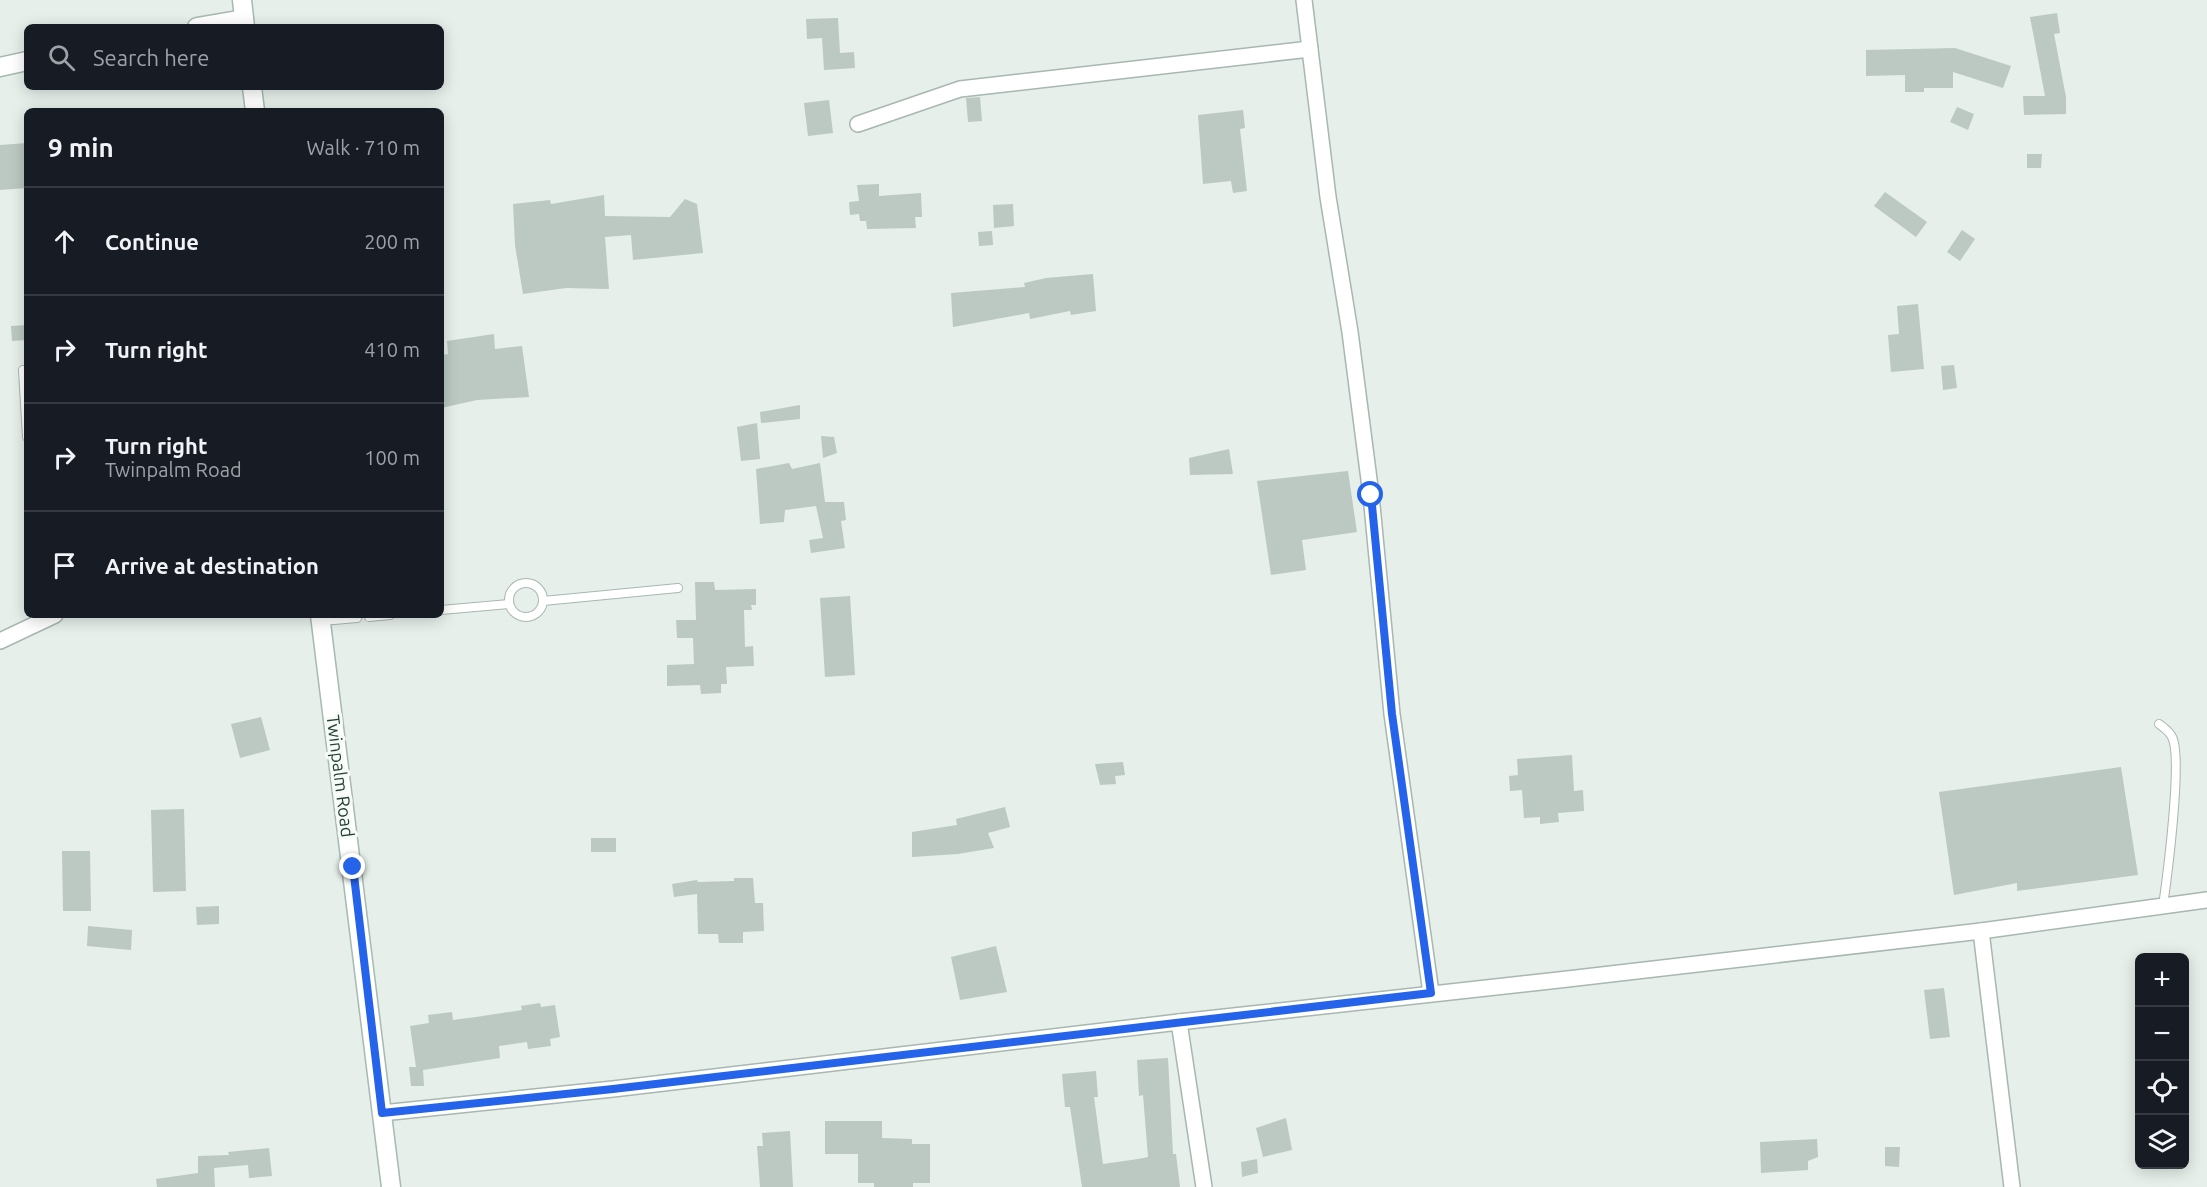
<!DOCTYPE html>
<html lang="en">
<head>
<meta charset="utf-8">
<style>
  body { margin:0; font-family:Ubuntu,sans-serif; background:#20242c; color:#f1f3f6 }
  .controls { position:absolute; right:18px; bottom:18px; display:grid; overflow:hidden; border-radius:9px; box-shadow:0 3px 15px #0003 }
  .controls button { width:54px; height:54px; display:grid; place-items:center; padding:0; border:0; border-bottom:2px solid #363941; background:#171b24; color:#f1f3f6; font:30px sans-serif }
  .stop { position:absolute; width:18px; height:18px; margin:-14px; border:4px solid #2563eb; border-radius:50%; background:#fff }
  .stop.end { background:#2563eb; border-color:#fff; box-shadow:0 2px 6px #0008 }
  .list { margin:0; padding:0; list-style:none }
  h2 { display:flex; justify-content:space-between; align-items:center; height:78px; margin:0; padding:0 24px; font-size:26px }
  h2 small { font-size:20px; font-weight:400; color:#9ea1a6 }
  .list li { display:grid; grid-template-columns:39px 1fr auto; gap:18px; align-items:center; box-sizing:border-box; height:108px; padding:0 24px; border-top:2px solid #363941 }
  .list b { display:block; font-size:22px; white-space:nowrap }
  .list p { margin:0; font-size:20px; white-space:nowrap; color:#9ea1a6 }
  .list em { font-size:20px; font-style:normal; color:#9ea1a6 }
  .icon { flex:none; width:33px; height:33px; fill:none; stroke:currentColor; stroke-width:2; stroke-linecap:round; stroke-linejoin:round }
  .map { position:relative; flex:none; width:2207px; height:1187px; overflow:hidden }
  .search { position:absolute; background:#171b24; box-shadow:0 3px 15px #0003; left:24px; top:24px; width:420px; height:66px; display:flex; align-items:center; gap:15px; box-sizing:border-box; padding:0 21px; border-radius:9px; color:#9ea1a6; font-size:22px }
  .panel { position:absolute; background:#171b24; box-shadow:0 3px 15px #0003; left:24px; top:108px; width:420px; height:510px; border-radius:9px }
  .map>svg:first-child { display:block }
  .building { fill:#bbc9c2 }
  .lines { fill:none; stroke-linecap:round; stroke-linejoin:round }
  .service-casing { stroke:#a8b7b0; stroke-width:10 }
  .minor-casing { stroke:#a8b7b0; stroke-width:18 }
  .secondary-casing { stroke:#a5bab0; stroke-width:21 }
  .service { stroke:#fff; stroke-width:8 }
  .minor { stroke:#fff; stroke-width:15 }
  .secondary { stroke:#fff; stroke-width:18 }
  .route { stroke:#2563eb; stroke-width:8 }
  .labels { text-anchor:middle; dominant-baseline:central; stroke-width:6; stroke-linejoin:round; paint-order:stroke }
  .street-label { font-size:18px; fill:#254135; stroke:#f7fbf8 }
</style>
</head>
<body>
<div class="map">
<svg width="2207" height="1187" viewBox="0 0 2207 1187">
  <rect width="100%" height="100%" fill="#e6efea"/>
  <g class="building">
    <polygon points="2057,13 2060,33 2054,34 2066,97 2066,114 2024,115 2023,96 2045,96 2030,17"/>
    <polygon points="838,18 840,53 854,52 855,68 824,70 822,38 807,39 806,19"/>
    <polygon points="1955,48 2011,66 2003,88 1953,72 1953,88 1924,88 1924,92 1905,92 1905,75 1866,76 1866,50"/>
    <polygon points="980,97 982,121 968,122 966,98"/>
    <polygon points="829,100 833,133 808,136 804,103"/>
    <polygon points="1957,107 1974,114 1968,130 1950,122"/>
    <polygon points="1243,110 1245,128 1240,129 1247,191 1233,193 1231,181 1203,184 1198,115"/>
    <polygon points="27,143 27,188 0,190 0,145"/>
    <polygon points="2027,154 2042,154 2041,168 2027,168"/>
    <polygon points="879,184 879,196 921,193 922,217 915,217 916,228 867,229 866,221 860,221 859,214 850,215 849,202 859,201 857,185"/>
    <polygon points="1885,192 1927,222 1916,237 1874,206"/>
    <polygon points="604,195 605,216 670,217 685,199 697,204 703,253 633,260 631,235 605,237 609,289 566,288 523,294 515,245 513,204 550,200 551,204"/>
    <polygon points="1013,204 1014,226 994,228 993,205"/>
    <polygon points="1962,230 1975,239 1960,261 1947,252"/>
    <polygon points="992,231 993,245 979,246 978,232"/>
    <polygon points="1093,274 1096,311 1071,315 1070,311 1030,319 1029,313 953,327 951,293 1025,287 1024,283 1046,278"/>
    <polygon points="1918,304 1924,369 1891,372 1888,335 1899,334 1897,306"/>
    <polygon points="27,325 27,340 12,341 11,326"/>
    <polygon points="494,334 495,349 522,346 529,397 477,400 441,408 441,355 448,354 447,341"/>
    <polygon points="1954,365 1957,388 1943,390 1941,366"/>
    <polygon points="800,405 800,419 761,423 760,412"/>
    <polygon points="757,423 760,459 741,461 737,427"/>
    <polygon points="821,436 834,437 837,453 823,458"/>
    <polygon points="1229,449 1233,474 1190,475 1189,458"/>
    <polygon points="789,463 792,469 820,463 825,502 844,502 846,520 841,521 845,548 811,553 809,540 823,538 816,506 785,510 784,522 760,524 756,469"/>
    <polygon points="1348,471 1357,532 1302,540 1306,570 1271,575 1257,481"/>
    <polygon points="695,582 714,582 715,590 756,589 756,605 751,605 752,610 744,610 745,647 753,646 754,666 726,667 727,684 721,684 721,693 701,694 700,685 667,686 667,665 694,664 693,638 677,638 676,620 696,620"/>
    <polygon points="850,596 855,675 825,677 820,598"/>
    <polygon points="261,717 270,750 240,758 231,724"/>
    <polygon points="1572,755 1574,791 1583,790 1584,811 1558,813 1559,822 1540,824 1540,817 1524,818 1522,790 1510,791 1509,776 1518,775 1517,759"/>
    <polygon points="1123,762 1125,775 1115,776 1116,784 1100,785 1095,764"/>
    <polygon points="2121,767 2138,875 2017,891 2017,883 1954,895 1939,792"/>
    <polygon points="1005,807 1010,827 988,833 994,848 958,854 912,857 912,832 957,825 956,819"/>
    <polygon points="184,809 186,891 153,892 151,810"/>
    <rect x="591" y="838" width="25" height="14"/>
    <polygon points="62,851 90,851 91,911 63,911"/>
    <polygon points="734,878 753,878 755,903 763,903 764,931 743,932 743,943 719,943 718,934 698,934 697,894 674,897 672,884 697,880 698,882 734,881"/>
    <polygon points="219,906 219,924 197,925 196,907"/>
    <polygon points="88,926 132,930 131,950 87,946"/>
    <polygon points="996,946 1007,992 960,1000 951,957"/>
    <polygon points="1944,988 1950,1037 1930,1039 1924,990"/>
    <polygon points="540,1003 541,1007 555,1005 560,1037 550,1039 551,1046 528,1049 527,1042 499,1046 500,1058 423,1070 424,1086 411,1086 409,1067 416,1067 410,1026 429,1023 428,1015 452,1012 453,1020 476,1017 522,1010 521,1006"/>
    <polygon points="1168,1058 1173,1154 1176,1154 1180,1187 1082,1187 1070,1107 1065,1107 1062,1074 1096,1071 1098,1097 1094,1097 1103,1164 1138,1159 1148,1157 1143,1095 1139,1096 1137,1060"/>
    <polygon points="1286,1118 1292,1150 1263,1157 1256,1128"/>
    <polygon points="825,1121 882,1121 882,1138 912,1139 912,1144 930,1144 930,1183 913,1183 913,1187 874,1187 874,1183 858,1183 858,1154 825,1154"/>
    <polygon points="790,1131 793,1187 760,1187 757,1146 763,1146 762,1133"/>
    <polygon points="1817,1139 1818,1157 1808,1161 1808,1170 1761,1173 1760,1142"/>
    <polygon points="1885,1147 1900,1147 1899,1167 1885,1166"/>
    <polygon points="269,1148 272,1176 249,1178 248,1165 214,1168 215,1187 157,1187 156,1179 198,1173 198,1156 229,1155 228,1152"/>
    <polygon points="1257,1159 1258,1173 1242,1177 1241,1162"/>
  </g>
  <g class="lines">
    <defs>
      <g id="service">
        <polyline points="23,370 27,437"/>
        <circle cx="526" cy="600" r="17"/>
        <polyline points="543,601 678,588"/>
        <polyline points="441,610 509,604"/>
        <polyline points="369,617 390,615"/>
        <polyline points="322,621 357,618"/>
        <path d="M2159 724C2163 727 2170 732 2172 737 2183 757 2167 878 2163 906"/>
      </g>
      <g id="minor">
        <polyline points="1304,0 1328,197 1350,332 1371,495 1392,714 1431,993"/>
        <polyline points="858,124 960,89 1310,49"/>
        <polyline points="0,641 55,615"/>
        <polyline points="1981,931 2012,1187"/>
        <polyline points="1179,1022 1204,1187"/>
        <polyline points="382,1113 613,1089 1179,1022 1559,980 1981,931 2207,900"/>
      </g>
      <g id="secondary">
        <polyline points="242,0 245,27"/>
        <polyline points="197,27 244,19"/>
        <polyline points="0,67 27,61"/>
        <polyline points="252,87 255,111"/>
        <polyline points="320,615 391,1187"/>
      </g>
    </defs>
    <use href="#service" class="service-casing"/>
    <use href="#minor" class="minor-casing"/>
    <use href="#secondary" class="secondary-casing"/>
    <use href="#service" class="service"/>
    <use href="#minor" class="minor"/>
    <use href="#secondary" class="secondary"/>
  </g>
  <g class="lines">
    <polyline class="route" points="353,867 382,1113 613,1089 1431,993 1392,714 1371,495"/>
  </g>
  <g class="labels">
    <g class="street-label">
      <text transform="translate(341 776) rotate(83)">Twinpalm Road</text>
    </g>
  </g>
</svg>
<div class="controls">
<button>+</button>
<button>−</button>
<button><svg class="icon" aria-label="locate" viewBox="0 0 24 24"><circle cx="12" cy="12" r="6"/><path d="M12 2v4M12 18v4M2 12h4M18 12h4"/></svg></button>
<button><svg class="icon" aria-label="layers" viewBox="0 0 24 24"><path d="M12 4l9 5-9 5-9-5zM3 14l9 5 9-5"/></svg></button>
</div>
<div class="stop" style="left:1371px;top:495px"></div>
<div class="stop end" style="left:353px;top:867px"></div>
<div class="search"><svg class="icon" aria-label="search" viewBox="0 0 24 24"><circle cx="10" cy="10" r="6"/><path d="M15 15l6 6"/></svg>Search here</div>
<section class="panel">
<h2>9 min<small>Walk · 710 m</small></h2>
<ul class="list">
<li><svg class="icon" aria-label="ahead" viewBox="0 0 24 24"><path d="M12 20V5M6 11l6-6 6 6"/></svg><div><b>Continue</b></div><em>200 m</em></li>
<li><svg class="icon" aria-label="right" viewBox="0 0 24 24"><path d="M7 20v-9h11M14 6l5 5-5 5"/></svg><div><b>Turn right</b></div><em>410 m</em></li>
<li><svg class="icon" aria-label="right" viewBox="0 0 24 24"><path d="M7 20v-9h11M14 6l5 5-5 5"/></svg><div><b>Turn right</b><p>Twinpalm Road</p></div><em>100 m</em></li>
<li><svg class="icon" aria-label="arrive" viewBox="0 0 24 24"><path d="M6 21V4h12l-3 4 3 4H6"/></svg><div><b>Arrive at destination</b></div></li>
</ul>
</section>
</div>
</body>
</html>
